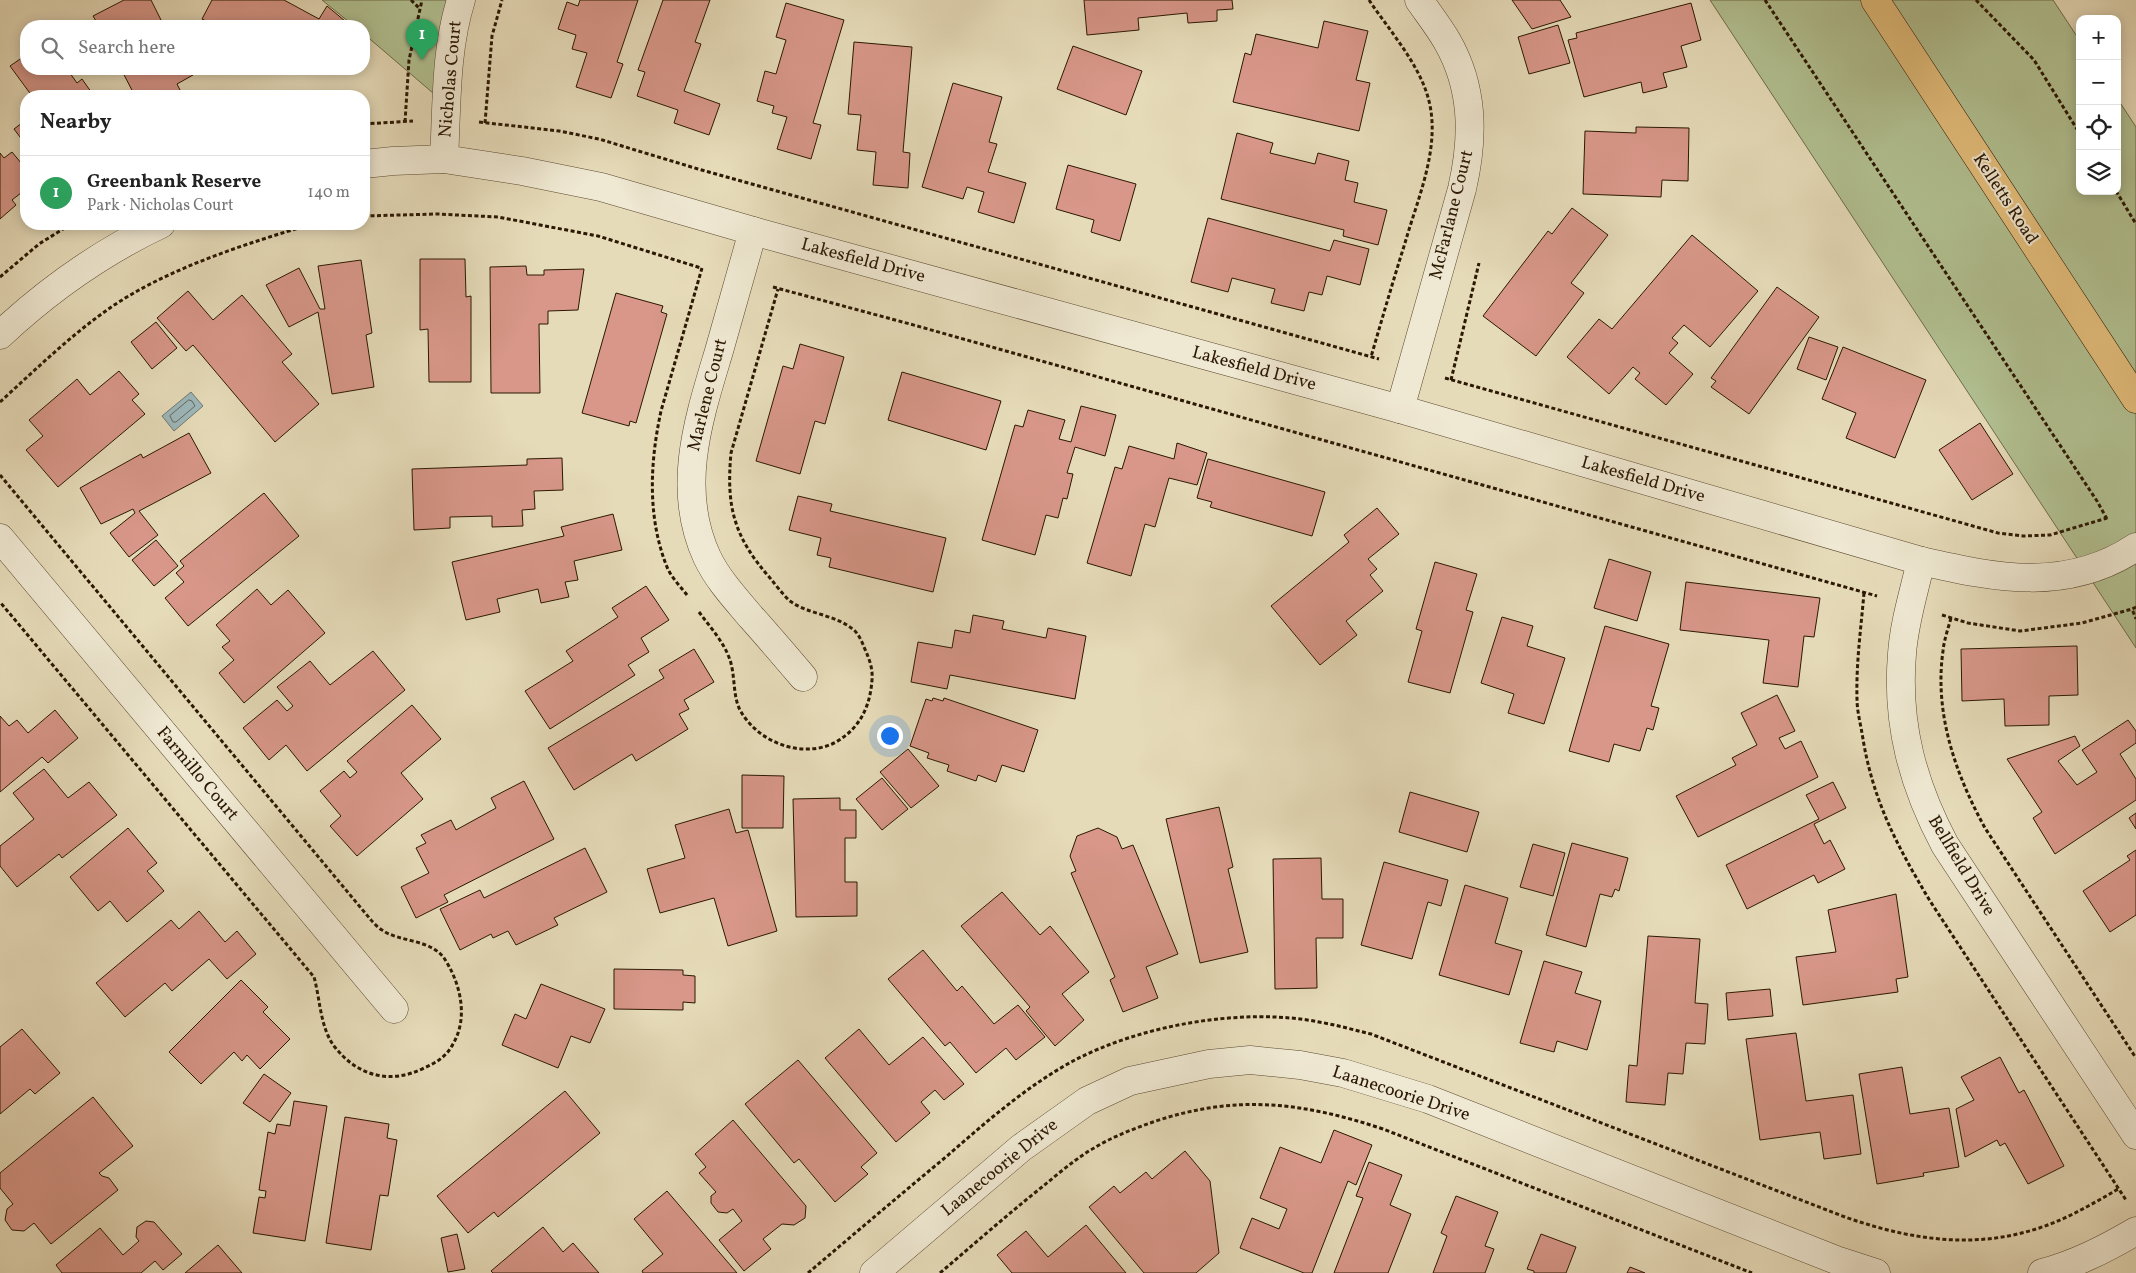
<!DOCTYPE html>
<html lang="en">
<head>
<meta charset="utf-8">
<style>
  body { margin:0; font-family:Vollkorn,serif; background:#f6f6f6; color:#222 }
  .controls { position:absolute; right:15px; top:15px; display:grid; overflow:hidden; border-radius:10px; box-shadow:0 2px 12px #0003 }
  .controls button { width:45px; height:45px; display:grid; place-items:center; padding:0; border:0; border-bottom:1px solid #e0e0e0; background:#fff; color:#222; font:25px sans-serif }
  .you { position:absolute; left:889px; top:735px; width:18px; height:18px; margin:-12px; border:4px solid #fff; border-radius:50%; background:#1a73e8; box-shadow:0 0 0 8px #1a73e833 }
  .badge { display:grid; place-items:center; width:32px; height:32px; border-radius:50%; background:#8f2418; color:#fff; font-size:16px; font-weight:700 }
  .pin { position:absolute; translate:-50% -41px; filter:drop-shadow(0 1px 2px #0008) }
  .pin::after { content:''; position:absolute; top:26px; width:18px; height:15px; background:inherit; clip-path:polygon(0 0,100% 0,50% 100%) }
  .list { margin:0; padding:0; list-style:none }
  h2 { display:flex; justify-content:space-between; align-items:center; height:65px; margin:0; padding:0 20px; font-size:21px }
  h2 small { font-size:16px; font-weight:400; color:#767676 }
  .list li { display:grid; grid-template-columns:32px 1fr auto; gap:15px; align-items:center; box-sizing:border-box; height:75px; padding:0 20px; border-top:1px solid #e0e0e0 }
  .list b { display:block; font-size:19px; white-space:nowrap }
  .list p { margin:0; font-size:16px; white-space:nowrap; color:#767676 }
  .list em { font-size:16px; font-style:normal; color:#767676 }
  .icon { flex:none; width:28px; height:28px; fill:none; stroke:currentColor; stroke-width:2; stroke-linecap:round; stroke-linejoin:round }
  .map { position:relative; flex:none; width:2136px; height:1273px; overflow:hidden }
  .search { position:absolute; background:#fff; box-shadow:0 2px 12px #0003; left:20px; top:20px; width:350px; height:55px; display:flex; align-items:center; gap:12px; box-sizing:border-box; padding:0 18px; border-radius:20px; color:#767676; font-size:19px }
  .panel { position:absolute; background:#fff; box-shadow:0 2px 12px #0003; left:20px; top:90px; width:350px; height:140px; border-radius:20px }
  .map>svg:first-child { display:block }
  .green { fill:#b2c192; stroke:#6e6c4a }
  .water { fill:#9db8bb; stroke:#6f7871 }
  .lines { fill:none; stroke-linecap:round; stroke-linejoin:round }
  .shore { stroke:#64685e; stroke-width:1 }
  .building { fill:#d89789; stroke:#2b1802 }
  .minor-casing { stroke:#5a4930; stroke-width:29 }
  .major-casing { stroke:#2b1802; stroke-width:29 }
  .path { stroke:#2b1802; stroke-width:3; stroke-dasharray:4 2.5; stroke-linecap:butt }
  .minor { stroke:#efe8d2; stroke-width:28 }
  .major { stroke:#e3be7c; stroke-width:28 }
  .labels { text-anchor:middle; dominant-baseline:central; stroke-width:4; stroke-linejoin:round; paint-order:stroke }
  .street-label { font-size:18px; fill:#2b1802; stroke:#efe8d2 }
</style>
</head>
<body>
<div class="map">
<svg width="2136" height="1273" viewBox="0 0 2136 1273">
  <rect width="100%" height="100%" fill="#e6dbb9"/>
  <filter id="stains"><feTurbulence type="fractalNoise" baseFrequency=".004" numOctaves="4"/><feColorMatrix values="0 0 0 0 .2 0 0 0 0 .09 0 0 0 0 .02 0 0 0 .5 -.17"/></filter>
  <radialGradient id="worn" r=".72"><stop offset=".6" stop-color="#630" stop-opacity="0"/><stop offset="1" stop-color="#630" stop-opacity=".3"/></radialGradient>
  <g class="green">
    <polygon points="322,0 461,0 447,105 364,34 364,26 354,26"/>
    <polygon points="1710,0 2053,0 2080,41 2080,191 2117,191 2117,98 2136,127 2136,648"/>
  </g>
  <polygon class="water" points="191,392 203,406 174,431 162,416"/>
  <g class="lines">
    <polygon class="shore" points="189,400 192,401 195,406 176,422 173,422 170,416"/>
  </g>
  <g class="building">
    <polygon points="124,0 151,0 161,20 151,25 152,26 99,26 93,16"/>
    <polygon points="212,0 284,0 319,19 327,6 351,26 216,26 202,19"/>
    <polygon points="580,0 638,0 617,62 623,64 611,98 576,87 587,53 572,49 576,35 558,29 567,2 578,6"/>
    <polygon points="663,0 710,0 695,42 701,44 684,91 720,104 709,135 674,123 678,110 637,96 645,72 638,70"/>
    <polygon points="1084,0 1232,0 1233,9 1217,10 1217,21 1188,23 1187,13 1138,18 1139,30 1087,35"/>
    <polygon points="1512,0 1560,0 1571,17 1532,29"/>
    <polygon points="786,3 844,20 813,123 821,125 811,159 777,149 787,117 772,113 774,106 757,101 765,71 776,74 786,40 776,37"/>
    <polygon points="1691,3 1701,40 1681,46 1687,67 1663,73 1667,87 1643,93 1641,82 1584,97 1568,40 1577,38 1576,33"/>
    <polygon points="1324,21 1368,31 1356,80 1370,83 1359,131 1233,102 1245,53 1251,55 1256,34 1318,48"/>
    <polygon points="1558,25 1570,63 1529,74 1518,37"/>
    <polygon points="854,42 912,47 903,152 910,153 908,188 873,185 876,152 857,150 861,115 848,114"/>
    <polygon points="1073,46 1142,71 1126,115 1057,89"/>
    <polygon points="26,55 26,69 67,69 77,83 82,79 94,96 32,96 10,66"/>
    <polygon points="121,69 190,69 193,75 177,84 182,94 178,96 135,96"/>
    <polygon points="953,83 1002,97 989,142 997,144 988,172 1026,183 1014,223 978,212 984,192 967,187 963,199 922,187"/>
    <polygon points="26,120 26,145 14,129"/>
    <polygon points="1636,127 1689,128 1688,181 1662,180 1661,197 1583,194 1585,131 1636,133"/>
    <polygon points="1237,133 1273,143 1270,153 1315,164 1318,153 1349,161 1345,180 1358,183 1354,202 1387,210 1378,245 1343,236 1344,230 1221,199"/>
    <polygon points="12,152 26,169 26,189 12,200 16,205 0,219 0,153 4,158"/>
    <polygon points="1068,165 1136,184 1120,241 1091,232 1094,220 1056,209"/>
    <polygon points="1572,208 1608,235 1571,283 1584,293 1536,356 1483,316 1548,231 1552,234"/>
    <polygon points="1208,218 1330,251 1334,240 1369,249 1360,285 1327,276 1322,295 1309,292 1304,311 1271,303 1275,289 1232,278 1228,292 1191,282"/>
    <polygon points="1692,235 1758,291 1710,347 1684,325 1672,338 1678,343 1669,353 1693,374 1666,405 1635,379 1640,373 1633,367 1609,394 1567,357 1599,319 1612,329"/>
    <polygon points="420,259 465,259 466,297 471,296 471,382 429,382 428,329 420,330"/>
    <polygon points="361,260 372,333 366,335 374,387 332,394 318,312 289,327 266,285 299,268 320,309 325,309 318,266"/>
    <polygon points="526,266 527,275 544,275 544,270 584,269 578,310 548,311 548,324 539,324 540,393 491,393 490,267"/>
    <polygon points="1777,287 1819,317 1749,414 1711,387 1716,381 1711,378"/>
    <polygon points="188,291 213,320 242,295 292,354 282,362 319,404 275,442 193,345 186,351 157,318"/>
    <polygon points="616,293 663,306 661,312 667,314 636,423 630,421 629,426 582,413"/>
    <polygon points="156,322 177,348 152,369 131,342"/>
    <polygon points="1809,337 1838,347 1826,380 1797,369"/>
    <polygon points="800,344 844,357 825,424 815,421 800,474 756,461 783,366 793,369"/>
    <polygon points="1843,347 1926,380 1895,458 1846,438 1856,413 1822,399"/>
    <polygon points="119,371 139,394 132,400 145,414 58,487 26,450 43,436 29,420 77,379 90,395"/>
    <polygon points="902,372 1001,401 986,450 888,420"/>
    <polygon points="1081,406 1116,415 1105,456 1075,447 1067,473 1073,474 1067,499 1063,498 1058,518 1046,515 1035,555 982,540 1015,425 1023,427 1028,410 1065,420 1059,439 1071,442"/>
    <polygon points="1980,423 2013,474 1972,500 1939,450"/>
    <polygon points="189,433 211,473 139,511 158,535 129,557 110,533 135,513 133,509 101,524 80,488 141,454 143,458"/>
    <polygon points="1177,443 1207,453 1197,485 1169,478 1155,527 1145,524 1131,576 1087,563 1115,467 1122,469 1129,446 1174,459"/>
    <polygon points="562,458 563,490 534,491 535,509 522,510 523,526 492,527 492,516 450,517 450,528 414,530 412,469 527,465 527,459"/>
    <polygon points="1208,459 1325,492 1312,536 1210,507 1212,502 1197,498"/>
    <polygon points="264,493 299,536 188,626 165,598 184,582 176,573 184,566 180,561"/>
    <polygon points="798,496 832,504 830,511 946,538 933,592 829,567 831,558 817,555 821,538 789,530"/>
    <polygon points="1377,508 1399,534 1368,559 1377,569 1370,575 1383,591 1346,621 1357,635 1320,665 1271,606 1349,542 1344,535"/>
    <polygon points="613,514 622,550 574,561 578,580 565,582 569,597 541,603 538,589 497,599 500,612 466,620 452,562 564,536 561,527"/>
    <polygon points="156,540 178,566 154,586 132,560"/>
    <polygon points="1609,559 1651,572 1637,621 1594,608"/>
    <polygon points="1435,562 1477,574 1466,610 1473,612 1450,693 1408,682 1422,631 1416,629"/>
    <polygon points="1686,582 1820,598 1814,637 1804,636 1798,687 1763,683 1769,640 1680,630"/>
    <polygon points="646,586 669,620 641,638 649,652 628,665 635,675 550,729 525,691 573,661 566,651 618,617 612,608"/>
    <polygon points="257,589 271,605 288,590 325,633 244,703 219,673 234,660 222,647 230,641 216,625"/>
    <polygon points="973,615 1004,621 1002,629 1046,638 1048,628 1086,636 1075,699 950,675 947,689 911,682 918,642 952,648 955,630 970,633"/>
    <polygon points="1502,617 1533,626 1527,646 1565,658 1544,724 1508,713 1514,694 1481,683"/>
    <polygon points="1605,626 1669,644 1651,706 1659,708 1653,730 1647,728 1640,751 1614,744 1609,762 1569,751"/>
    <polygon points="2077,646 2078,695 2049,696 2049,725 2005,726 2004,699 1962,701 1961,649"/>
    <polygon points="694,649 714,682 684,700 689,709 679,714 688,729 636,761 632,754 574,790 548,748 664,678 659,670"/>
    <polygon points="373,651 405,690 307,771 286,745 269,760 243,728 277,700 287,711 293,706 277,687 310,661 330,685"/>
    <polygon points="1777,695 1795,731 1779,738 1785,749 1801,741 1818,777 1698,837 1676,796 1736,765 1732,758 1757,745 1741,713"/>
    <polygon points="933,698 943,701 944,698 1038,730 1024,772 1002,765 996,782 978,775 976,781 947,771 949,765 927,758 929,753 910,746 926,699 932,701"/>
    <polygon points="412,705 441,739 401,773 423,799 357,856 330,826 341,816 320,791 344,771 350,778 357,772 347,761"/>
    <polygon points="55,710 78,738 48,763 42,757 0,792 0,716 9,726 17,720 28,733"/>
    <polygon points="2128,720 2136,731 2136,743 2120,754 2136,779 2136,800 2055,854 2033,818 2042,812 2007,759 2075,736 2080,746 2058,761 2077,785 2097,772 2082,750"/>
    <polygon points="908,749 939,786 911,808 880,772"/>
    <polygon points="44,769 68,798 89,782 117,815 62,858 59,854 17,887 0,866 0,846 34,819 13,793"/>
    <polygon points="742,775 784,776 783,828 742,828"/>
    <polygon points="882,778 908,809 882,830 856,799"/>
    <polygon points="524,781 554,839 444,895 448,902 416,918 401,887 429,873 416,848 426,843 421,835 451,820 456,830 496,808 491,798"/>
    <polygon points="1833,782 1846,808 1814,824 1824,844 1830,840 1845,869 1818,883 1814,875 1747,909 1726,865 1819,819 1806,795"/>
    <polygon points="1410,792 1479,812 1467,852 1399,832"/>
    <polygon points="840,798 840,810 856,810 856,838 845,838 845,882 857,882 857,916 796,917 793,799"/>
    <polygon points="1219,807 1233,867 1228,869 1248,952 1200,963 1166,819"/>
    <polygon points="729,809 736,833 748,830 777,931 728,946 714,898 660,913 647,869 685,858 675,825"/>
    <polygon points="2136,813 2136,829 2129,818"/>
    <polygon points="128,828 157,863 147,871 164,891 127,922 110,901 98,911 70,877"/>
    <polygon points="1098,828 1117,837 1122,849 1133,845 1178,954 1146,967 1158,998 1123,1012 1110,980 1115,977 1071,873 1076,871 1070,856 1077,836"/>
    <polygon points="1572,843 1628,858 1619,891 1615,889 1612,897 1600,894 1586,947 1546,935"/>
    <polygon points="1533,844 1565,853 1553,896 1520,887"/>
    <polygon points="585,848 607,892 554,918 558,925 516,945 508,931 493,938 491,934 460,950 440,909 480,890 484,898"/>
    <polygon points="2136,850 2136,915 2110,932 2083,891 2130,860 2127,856"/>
    <polygon points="1321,858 1322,899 1343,899 1343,938 1316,938 1317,988 1275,989 1273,859"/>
    <polygon points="1384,862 1448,880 1441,906 1428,902 1412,959 1361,945"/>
    <polygon points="1465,885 1508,898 1495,943 1522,951 1509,995 1439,975"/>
    <polygon points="1002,892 1040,935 1050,926 1089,972 1062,994 1084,1020 1055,1046 1026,1011 1030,1007 961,926"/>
    <polygon points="1896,894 1908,977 1896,979 1898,992 1803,1005 1796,957 1836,952 1828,910"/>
    <polygon points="199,911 225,942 237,931 256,954 227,979 209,959 172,991 165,983 125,1017 96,983 171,920 179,929"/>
    <polygon points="1648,936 1700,939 1695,1003 1708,1004 1705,1044 1686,1043 1683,1074 1668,1073 1665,1105 1626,1102 1629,1065 1637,1066"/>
    <polygon points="923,950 957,991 962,986 994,1024 1018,1005 1045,1037 1016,1060 1006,1048 976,1073 950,1042 945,1046 888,979"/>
    <polygon points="1544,961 1582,972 1575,993 1601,1001 1587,1050 1557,1041 1554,1052 1520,1043"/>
    <polygon points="614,969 683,970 683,975 695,976 695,1003 683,1002 683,1010 614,1009"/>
    <polygon points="241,980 268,1007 263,1012 290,1039 260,1069 247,1055 242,1061 234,1052 201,1084 169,1052"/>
    <polygon points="541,984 605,1009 590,1043 571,1036 558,1068 502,1045 515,1014 526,1019"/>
    <polygon points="1770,989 1773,1016 1728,1020 1726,993"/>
    <polygon points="22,1029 60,1073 35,1094 30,1089 0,1114 0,1047"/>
    <polygon points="859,1029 889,1065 923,1037 964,1084 944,1100 935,1090 921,1102 930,1113 896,1142 825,1058"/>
    <polygon points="1796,1033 1806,1101 1853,1095 1861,1154 1824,1159 1820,1132 1760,1140 1746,1039"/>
    <polygon points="2000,1057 2019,1093 2024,1090 2064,1166 2028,1184 2005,1143 2000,1146 1997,1140 1965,1157 1956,1109 1974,1100 1961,1077"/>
    <polygon points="798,1060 877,1153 861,1167 868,1174 835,1202 799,1159 794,1163 745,1104"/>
    <polygon points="1902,1067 1910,1114 1949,1108 1959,1167 1923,1173 1924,1176 1877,1184 1859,1074"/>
    <polygon points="264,1074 291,1093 270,1122 243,1103"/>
    <polygon points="565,1091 600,1133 498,1217 494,1212 468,1233 437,1196"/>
    <polygon points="93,1097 133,1146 99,1173 102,1176 109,1178 118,1190 51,1244 34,1223 24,1231 12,1230 5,1220 7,1209 13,1204 0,1188 0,1173"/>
    <polygon points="294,1101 327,1106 305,1241 253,1233 259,1197 265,1198 266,1191 259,1190 268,1132 275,1134 277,1124 290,1126"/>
    <polygon points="345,1117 389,1124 387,1138 397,1140 388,1196 380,1195 371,1250 326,1243"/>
    <polygon points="733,1120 806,1206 805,1218 794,1225 782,1224 763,1239 771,1249 744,1271 719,1240 742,1221 733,1209 727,1213 718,1212 711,1203 711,1196 716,1192 699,1173 706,1167 695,1154"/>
    <polygon points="1334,1130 1372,1145 1356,1185 1348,1181 1312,1273 1304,1273 1240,1248 1252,1218 1279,1229 1287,1209 1260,1198 1280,1147 1321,1163"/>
    <polygon points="1185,1151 1210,1181 1219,1253 1196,1273 1144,1273 1089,1207 1114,1186 1120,1193 1146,1172 1152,1179"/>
    <polygon points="1369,1162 1402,1175 1390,1205 1411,1214 1388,1273 1334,1273 1363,1198 1356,1196"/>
    <polygon points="667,1191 737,1273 643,1273 642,1271 663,1254 634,1219"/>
    <polygon points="1456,1196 1498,1212 1485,1246 1494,1249 1485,1273 1433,1273 1447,1236 1441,1233"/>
    <polygon points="146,1221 154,1222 182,1254 163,1270 155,1261 141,1273 62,1273 56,1265 100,1228 123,1255 139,1241 136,1237 137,1227"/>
    <polygon points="1086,1225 1126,1273 1012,1273 997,1255 1026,1231 1048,1257"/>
    <polygon points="543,1227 563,1252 573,1243 599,1273 493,1273 491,1271"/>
    <polygon points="457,1234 465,1269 448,1272 441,1238"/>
    <polygon points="1541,1234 1576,1247 1566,1273 1534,1273 1534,1271 1527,1269"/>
    <polygon points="218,1245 242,1273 185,1273"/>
    <polygon points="1630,1267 1645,1273 1627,1273"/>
  </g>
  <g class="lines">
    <defs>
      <g id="minor">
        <path d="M444 159C447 106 445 51 461 0"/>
        <path d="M364 164 393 161 444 159 522 171 601 187 753 231 1400 409 1921 561C1996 578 2067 593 2136 547"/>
        <path d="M753 231C742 271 730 311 719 351 699 418 675 488 707 557 718 580 735 598 751 617 769 637 786 657 803 677"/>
        <path d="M0 335C48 290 102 252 161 224"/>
        <path d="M1400 409 1462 189C1474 137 1474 88 1447 41 1439 27 1428 13 1419 0"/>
        <polyline points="0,538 394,1009"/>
        <path d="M1921 561C1914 592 1904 623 1902 654 1896 724 1913 785 1945 845L2136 1135"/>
        <polyline points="874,1273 1021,1148 1087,1101 1130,1081 1209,1064 1250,1060 1300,1065 1343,1073 1428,1099 1836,1260 1876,1273"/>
        <path d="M2042 1273C2076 1264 2105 1249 2136 1231"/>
      </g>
      <polyline id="major" points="1875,0 2136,399"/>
    </defs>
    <use href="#minor" class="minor-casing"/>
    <use href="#major" class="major-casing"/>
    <g class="path">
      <polyline points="411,0 419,8"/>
      <path d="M1369 0C1389 30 1416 60 1427 94 1443 143 1418 197 1405 243 1393 281 1382 319 1371 357"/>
      <polyline points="1765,0 2097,501 2107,519"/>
      <polyline points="1976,0 2034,60 2080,134"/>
      <polyline points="405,122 409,60 422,0"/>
      <polyline points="479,122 559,131 599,139 698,169 1379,359"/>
      <polyline points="485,123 492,36 502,0"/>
      <polyline points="364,124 413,121"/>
      <polyline points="2116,191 2136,224"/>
      <polyline points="364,216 437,214 498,217 598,236 701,268"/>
      <polyline points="0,277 39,244 71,224"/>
      <polyline points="773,287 910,324 1877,596"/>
      <polyline points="1445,378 1998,533 2023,536 2050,535 2107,518"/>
      <polyline points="1451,380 1479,263"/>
      <path d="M0 402C35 370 69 337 107 310 165 269 245 244 312 224"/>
      <path d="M0 475 371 920C374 923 378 928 382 930 399 942 430 939 444 958 460 982 469 1017 453 1044 447 1056 436 1063 424 1068 390 1085 357 1076 334 1046 320 1027 320 998 314 977L0 602"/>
      <path d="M1864 593C1861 628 1856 663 1857 699 1857 710 1860 722 1862 733 1872 799 1896 844 1930 901L2126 1200"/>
      <path d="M687 595C680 586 671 577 667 567 647 517 650 462 661 411L702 268"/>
      <polyline points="2136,607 2132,609 2136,619"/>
      <path d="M699 612C710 627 724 642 730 660 735 675 733 694 739 708 756 742 802 760 836 742 860 728 870 707 872 680 873 668 869 658 864 647 862 642 859 635 855 631 836 614 809 615 790 601 783 595 776 585 770 578 734 537 726 507 731 453L778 289"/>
      <polyline points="1942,615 1968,623 2020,631 2082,623 2132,609"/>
      <path d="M1951 618C1948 629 1944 640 1943 651 1934 714 1956 775 1985 828L2136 1058"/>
      <path d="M808 1273C854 1234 900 1195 947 1156 986 1122 1027 1086 1073 1061 1141 1025 1243 1007 1319 1022 1337 1025 1354 1030 1371 1034L1845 1217C1922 1244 1995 1252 2071 1215 2087 1207 2103 1198 2118 1189"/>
      <path d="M940 1273C974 1244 1007 1215 1042 1187 1058 1174 1075 1159 1094 1148 1112 1137 1133 1129 1153 1122 1235 1094 1302 1102 1383 1129L1752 1273"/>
    </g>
    <use href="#minor" class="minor"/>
    <use href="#major" class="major"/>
  </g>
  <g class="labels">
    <g class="street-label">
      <text transform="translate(451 79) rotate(-85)">Nicholas Court</text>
      <text transform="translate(2005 199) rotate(57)">Kelletts Road</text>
      <text transform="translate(1452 215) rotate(-76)">McFarlane Court</text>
      <text transform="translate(863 261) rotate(15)">Lakesfield Drive</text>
      <text transform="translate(1254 369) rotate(15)">Lakesfield Drive</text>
      <text transform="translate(708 395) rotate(-76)">Marlene Court</text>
      <text transform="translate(1643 480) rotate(16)">Lakesfield Drive</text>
      <text transform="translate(197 774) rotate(50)">Farmillo Court</text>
      <text transform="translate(1961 866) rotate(59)">Bellfield Drive</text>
      <text transform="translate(1401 1094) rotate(18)">Laanecoorie Drive</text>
      <text transform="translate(1000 1168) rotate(-39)">Laanecoorie Drive</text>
    </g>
  </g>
  <rect width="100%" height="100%" filter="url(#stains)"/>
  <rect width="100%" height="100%" fill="url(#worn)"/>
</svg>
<div class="controls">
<button>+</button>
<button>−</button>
<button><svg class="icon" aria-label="locate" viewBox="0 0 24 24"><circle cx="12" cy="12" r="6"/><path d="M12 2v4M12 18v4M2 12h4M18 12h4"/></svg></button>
<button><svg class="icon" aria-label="layers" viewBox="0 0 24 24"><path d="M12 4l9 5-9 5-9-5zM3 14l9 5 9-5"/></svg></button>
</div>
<div class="you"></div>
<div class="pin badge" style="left:422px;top:60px;background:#2e9e5b">1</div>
<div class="search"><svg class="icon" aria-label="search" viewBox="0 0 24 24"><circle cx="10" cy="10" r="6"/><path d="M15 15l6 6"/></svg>Search here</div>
<section class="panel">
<h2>Nearby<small></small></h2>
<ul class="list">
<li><span class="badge" style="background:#2e9e5b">1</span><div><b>Greenbank Reserve</b><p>Park · Nicholas Court</p></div><em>140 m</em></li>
</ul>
</section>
</div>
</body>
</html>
